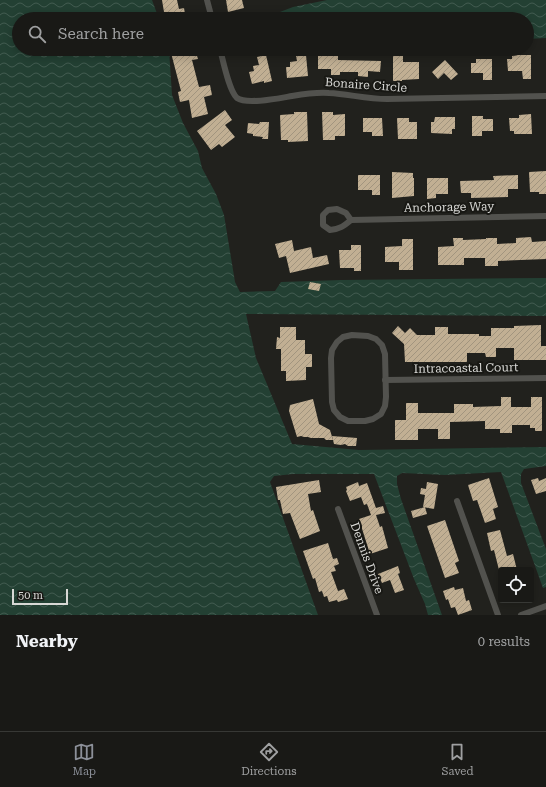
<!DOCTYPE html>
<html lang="en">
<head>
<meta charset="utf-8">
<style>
  body { margin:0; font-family:"Roboto Serif",serif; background:#22221f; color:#f1f3f6 }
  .controls { position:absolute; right:12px; bottom:12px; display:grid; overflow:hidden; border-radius:4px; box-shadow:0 2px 10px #0003 }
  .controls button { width:36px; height:36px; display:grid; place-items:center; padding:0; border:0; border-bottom:1px solid #373835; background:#191916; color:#f1f3f6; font:20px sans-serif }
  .scale { position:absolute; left:12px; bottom:10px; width:56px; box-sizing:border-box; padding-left:4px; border:2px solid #d8d8d5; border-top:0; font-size:11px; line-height:14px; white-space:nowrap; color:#d8d8d5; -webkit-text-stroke:3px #181814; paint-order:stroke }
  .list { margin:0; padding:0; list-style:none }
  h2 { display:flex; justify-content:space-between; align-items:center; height:52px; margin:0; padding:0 16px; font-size:17px }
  h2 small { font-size:13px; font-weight:400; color:#9fa0a1 }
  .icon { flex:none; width:22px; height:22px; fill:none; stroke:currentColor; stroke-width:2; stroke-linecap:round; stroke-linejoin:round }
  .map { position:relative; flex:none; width:546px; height:615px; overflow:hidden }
  .search { position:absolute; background:#191916; box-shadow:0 2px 10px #0003; left:12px; right:12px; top:12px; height:44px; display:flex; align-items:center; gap:10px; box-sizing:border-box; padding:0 14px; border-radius:22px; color:#9fa0a1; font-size:15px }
  .sheet { height:116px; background:#191916 }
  nav { display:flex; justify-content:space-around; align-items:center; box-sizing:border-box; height:56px; border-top:1px solid #373835; background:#191916; font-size:11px; color:#9fa0a1 }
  nav a { display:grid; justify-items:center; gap:2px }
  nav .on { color:#8c9099 }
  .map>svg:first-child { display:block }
  .water { fill:url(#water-waves) }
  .building { fill:url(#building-hatch) }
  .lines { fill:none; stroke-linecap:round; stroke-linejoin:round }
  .street { stroke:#52524e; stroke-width:6 }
  .labels { text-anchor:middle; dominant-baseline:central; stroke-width:4; stroke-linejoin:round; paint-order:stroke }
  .street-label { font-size:12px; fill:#d8d8d5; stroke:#181814 }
</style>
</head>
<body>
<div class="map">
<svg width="546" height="615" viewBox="0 0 546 615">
  <defs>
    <pattern id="water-waves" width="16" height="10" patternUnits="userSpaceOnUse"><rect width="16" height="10" fill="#234033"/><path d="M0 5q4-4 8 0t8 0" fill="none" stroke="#425b50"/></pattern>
    <pattern id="building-hatch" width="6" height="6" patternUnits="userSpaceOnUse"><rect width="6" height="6" fill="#c1af93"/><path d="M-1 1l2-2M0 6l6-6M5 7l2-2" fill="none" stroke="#a1947e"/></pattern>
  </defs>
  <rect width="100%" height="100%" fill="#21211d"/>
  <g class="water">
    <polygon points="0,0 152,0 159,19 19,19 19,49 169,49 172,95 183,123 198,151 202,168 216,194 224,215 235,282 240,292 275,291 281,282 341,280 546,278 546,316 246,314 256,358 292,444 359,450 546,447 546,466 524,469 521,474 521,483 546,549 546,587 543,588 501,472 445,475 402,473 397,476 397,484 401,499 442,615 428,615 425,604 414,579 374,474 293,474 274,476 270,482 318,615 0,615"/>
    <polygon points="327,0 546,0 546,38 527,39 527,19 273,19 272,15 293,7"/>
  </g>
  <g class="building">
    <polygon points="162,0 177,0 179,9 184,8 185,14 165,18"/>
    <polygon points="226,0 242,0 244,8 228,12"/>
    <polygon points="170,49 195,49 198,59 192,60 199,87 210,85 212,95 204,97 208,114 192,118 189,100 180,102 178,92 181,91"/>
    <polygon points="318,54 338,54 338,60 381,61 380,72 368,71 368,77 358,76 358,72 340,72 340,75 331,75 331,69 318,69"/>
    <polygon points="266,55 272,81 264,83 264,81 252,84 249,72 254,71 253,66 259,65 257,57"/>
    <polygon points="306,55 308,76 287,78 286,67 290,67 290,62 297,61 296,56"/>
    <polygon points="393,55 403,55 403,62 419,62 419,79 402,80 402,81 393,81"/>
    <polygon points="512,55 531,55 531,79 523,79 522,71 508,71 507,59 512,59"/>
    <polygon points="476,59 492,59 492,80 483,80 483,73 471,73 471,63 476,63"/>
    <polygon points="445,60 458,74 451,80 444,73 438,79 432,72"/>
    <polygon points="225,110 232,120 225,125 235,137 222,147 219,144 211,150 197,131"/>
    <polygon points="294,112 307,112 308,141 288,142 288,140 281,140 280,115 294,114"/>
    <polygon points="322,112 333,112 333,115 345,114 345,136 335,136 335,140 323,140"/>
    <polygon points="531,114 532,134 514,134 514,131 510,131 509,118 519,118 519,115"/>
    <polygon points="472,116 483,116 483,119 493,119 493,131 482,131 482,136 472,136"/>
    <polygon points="435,117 455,117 455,129 452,129 452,134 431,133 431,122 434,122"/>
    <polygon points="363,118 382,118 383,136 372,136 372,132 363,132"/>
    <polygon points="397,118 409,118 409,122 417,122 417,139 398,139"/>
    <polygon points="260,122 269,122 268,139 262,139 263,137 253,136 253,134 247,133 248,123 259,124"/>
    <polygon points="546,171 546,194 539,194 539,192 530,192 529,172"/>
    <polygon points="392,172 413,173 413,178 414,178 414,196 392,198"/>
    <polygon points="358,175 380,175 380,195 372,195 372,190 358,190"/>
    <polygon points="518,175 518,189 508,189 508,197 471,198 471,193 461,193 460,181 494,180 493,176"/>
    <polygon points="427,178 448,178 448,194 436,194 436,198 427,199"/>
    <polygon points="531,237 532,242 546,241 546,259 498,261 498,266 485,266 485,258 464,258 464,265 438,265 438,247 454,246 453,238 463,238 463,240 486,239 486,238 497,238 497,244 516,243 516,238"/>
    <polygon points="402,239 413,239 413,270 399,270 399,262 385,262 385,247 402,246"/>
    <polygon points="292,240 294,251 311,247 313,258 327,255 329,264 290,273 286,256 279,258 275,244"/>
    <polygon points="351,245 361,245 361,271 354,271 354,268 340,268 339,250 351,250"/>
    <polygon points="310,282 321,284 319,291 308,289"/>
    <polygon points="541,325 541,346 546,346 546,360 514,360 514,348 496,348 496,357 486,357 485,353 467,353 467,362 405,362 404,344 392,333 398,326 405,333 410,328 417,335 435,335 435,327 448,327 448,334 479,334 479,336 491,336 491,328 514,328 514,326"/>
    <polygon points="280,327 296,327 296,340 305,340 305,354 312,354 312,367 306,367 306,380 286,381 286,371 281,371 281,349 276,349 277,337 280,338"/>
    <polygon points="501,397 511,397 511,407 531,407 531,397 542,397 542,431 535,431 535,428 530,428 530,425 512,425 512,433 500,433 500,429 485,429 485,421 450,422 450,439 438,439 438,429 418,429 418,440 395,440 395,420 406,420 406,403 418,403 418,413 454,413 454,404 473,404 473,407 501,406"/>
    <polygon points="313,399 319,424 330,430 333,440 326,440 324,438 311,438 308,437 304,437 301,436 297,437 289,411 290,405"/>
    <polygon points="332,436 357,438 356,446 348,446 345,444 341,445 334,444"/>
    <polygon points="489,478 498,507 493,509 496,519 485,523 477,500 473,501 468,485"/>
    <polygon points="538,478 539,481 546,478 546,491 536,494 531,480"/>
    <polygon points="319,480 321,492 308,494 311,511 313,510 320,531 300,539 290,513 283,514 280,500 278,500 276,487"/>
    <polygon points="358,482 359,486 367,483 376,508 383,506 385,513 376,515 380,527 382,526 388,548 370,554 359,519 371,515 367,504 364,505 361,497 350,501 346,491 347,490 346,487"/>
    <polygon points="427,482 438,484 434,509 423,507 425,495 420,494 421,488 426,489"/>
    <polygon points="425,507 427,514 413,518 411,511"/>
    <polygon points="445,520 459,561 455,563 459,573 445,578 427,526"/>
    <polygon points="500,530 507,556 513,554 517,570 499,570 494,550 491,551 487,533"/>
    <polygon points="328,543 333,559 337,558 339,564 334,566 336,571 331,572 338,591 344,589 348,599 338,602 337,600 329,602 327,596 324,597 322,591 319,592 315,578 313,579 303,551"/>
    <polygon points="398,566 400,573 398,574 404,590 395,593 390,580 382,583 378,574"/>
    <polygon points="454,587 455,590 463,588 466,601 469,600 472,610 458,615 455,607 451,608 448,599 446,600 443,591"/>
  </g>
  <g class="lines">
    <g class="street">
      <polyline points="207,0 212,19"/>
      <path d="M220 49C223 60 229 91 237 98 247 105 280 98 292 96 304 94 316 92 329 93 348 94 367 99 387 99L546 96"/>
      <path d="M337 209 346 213 351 220C344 226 340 229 330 230L323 225V215L328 210Z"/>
      <polyline points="351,220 546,216"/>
      <polygon points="352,335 368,336 376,339 382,345 385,354 386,397 385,406 381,414 373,419 365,421 348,421 340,417 334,410 332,402 331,358 332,350 337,342 343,337"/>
      <polyline points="385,380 546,378"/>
      <polyline points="457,501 498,615"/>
      <polyline points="338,509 377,615"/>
      <polyline points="521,615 546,606"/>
    </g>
  </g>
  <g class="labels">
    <g class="street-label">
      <text transform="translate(366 85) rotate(4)">Bonaire Circle</text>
      <text transform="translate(449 207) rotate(-1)">Anchorage Way</text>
      <text transform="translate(466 368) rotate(-1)">Intracoastal Court</text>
      <text transform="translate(367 558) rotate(70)">Dennis Drive</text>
    </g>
  </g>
</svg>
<div class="controls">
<button><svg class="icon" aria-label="locate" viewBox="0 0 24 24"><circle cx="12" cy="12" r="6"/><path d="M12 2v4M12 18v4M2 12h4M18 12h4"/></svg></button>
</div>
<div class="scale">50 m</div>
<div class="search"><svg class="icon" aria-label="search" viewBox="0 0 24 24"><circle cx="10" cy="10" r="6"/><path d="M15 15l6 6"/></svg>Search here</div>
</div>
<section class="sheet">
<h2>Nearby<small>0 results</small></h2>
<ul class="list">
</ul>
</section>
<nav>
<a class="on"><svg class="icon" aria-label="map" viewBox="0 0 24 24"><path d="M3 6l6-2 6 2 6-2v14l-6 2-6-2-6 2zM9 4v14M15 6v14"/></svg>Map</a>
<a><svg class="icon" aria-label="directions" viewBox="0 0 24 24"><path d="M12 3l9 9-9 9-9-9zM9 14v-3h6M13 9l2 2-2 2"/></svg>Directions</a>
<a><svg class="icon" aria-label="saved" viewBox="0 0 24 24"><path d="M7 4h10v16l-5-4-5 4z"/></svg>Saved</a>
</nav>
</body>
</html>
